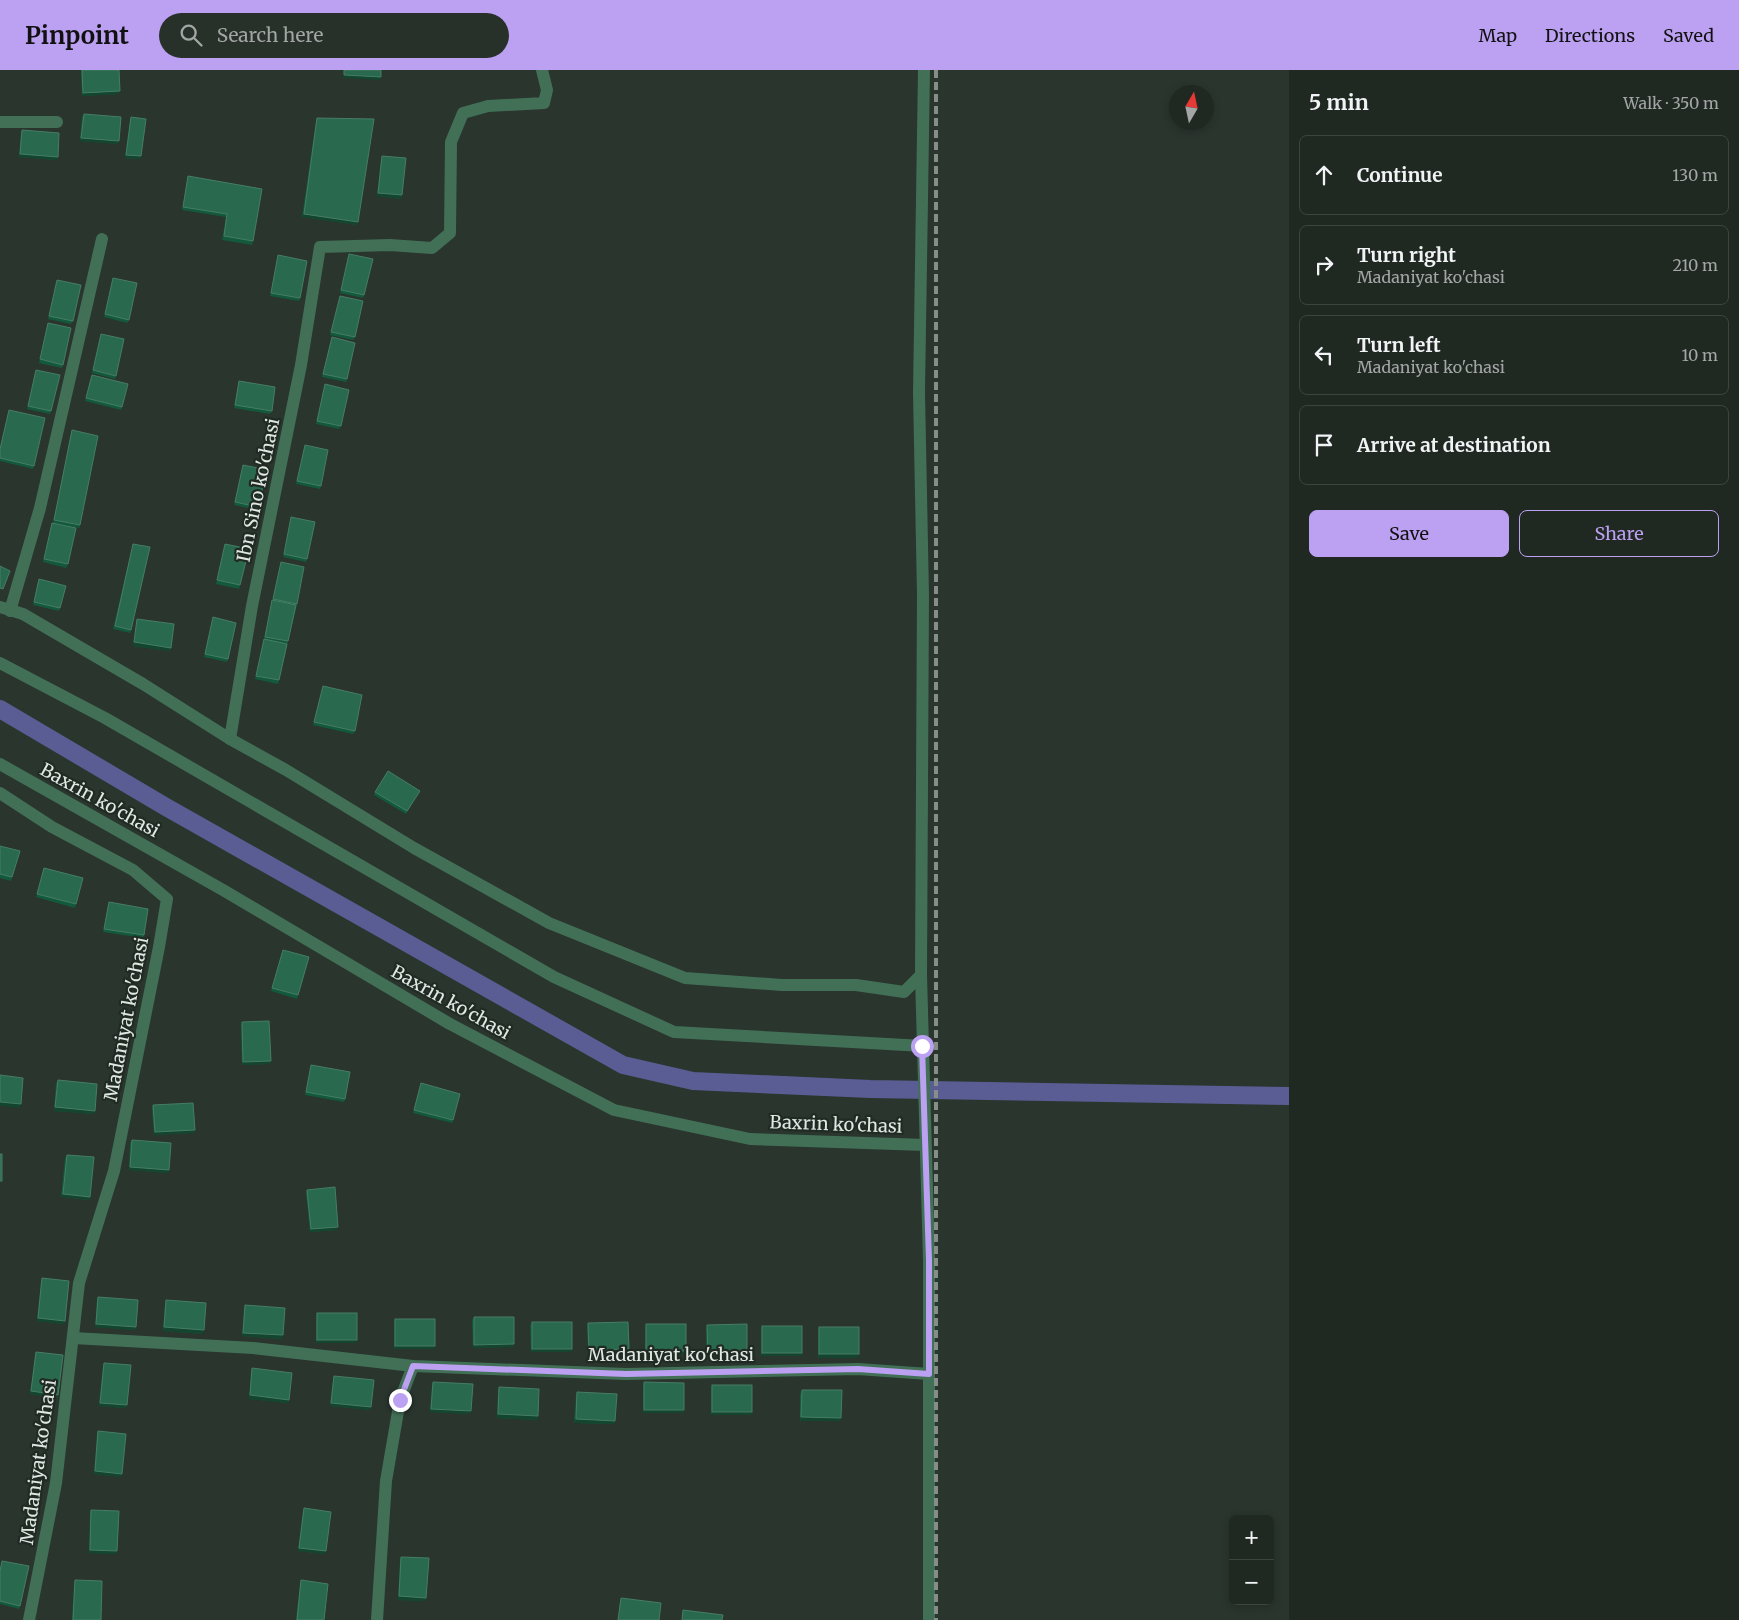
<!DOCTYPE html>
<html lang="en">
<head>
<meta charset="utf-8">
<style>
  body { margin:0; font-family:Merriweather,serif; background:#28302a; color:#f1f3f6 }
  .controls { position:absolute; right:15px; bottom:15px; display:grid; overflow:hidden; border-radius:8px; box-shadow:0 2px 8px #0003 }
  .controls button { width:45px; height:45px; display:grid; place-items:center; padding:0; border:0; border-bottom:1px solid #3d4440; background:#202822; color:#f1f3f6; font:25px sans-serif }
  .compass { position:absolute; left:1169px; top:15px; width:45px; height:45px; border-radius:50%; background:#202822; box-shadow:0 2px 8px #0003; rotate:9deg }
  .stop { position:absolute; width:15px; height:15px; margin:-11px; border:4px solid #bca0f2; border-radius:50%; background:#fff }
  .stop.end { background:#bca0f2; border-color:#fff; box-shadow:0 1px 5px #0008 }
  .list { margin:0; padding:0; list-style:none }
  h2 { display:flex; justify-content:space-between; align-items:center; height:65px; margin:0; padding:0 20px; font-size:21px }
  h2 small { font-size:16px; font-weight:400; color:#a2a6a5 }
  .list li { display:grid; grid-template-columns:32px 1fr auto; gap:15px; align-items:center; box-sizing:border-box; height:80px; margin:0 10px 10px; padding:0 10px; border:1px solid #3d4440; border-radius:8px }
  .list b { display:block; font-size:19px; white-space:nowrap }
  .list p { margin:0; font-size:16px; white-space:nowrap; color:#a2a6a5 }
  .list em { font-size:16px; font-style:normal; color:#a2a6a5 }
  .actions { display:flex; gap:10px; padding:15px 20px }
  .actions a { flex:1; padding:11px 0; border:1px solid #bca0f2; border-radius:8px; text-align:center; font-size:18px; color:#bca0f2 }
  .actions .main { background:#bca0f2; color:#111 }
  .icon { flex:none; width:28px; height:28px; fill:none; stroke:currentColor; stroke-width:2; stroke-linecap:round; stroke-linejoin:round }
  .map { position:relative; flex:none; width:1289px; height:1550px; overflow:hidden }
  header { display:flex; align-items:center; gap:30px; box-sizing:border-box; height:70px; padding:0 25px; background:#bca0f2; color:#111 }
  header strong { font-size:24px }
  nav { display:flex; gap:28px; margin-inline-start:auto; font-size:18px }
  .search { width:350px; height:45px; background:#28302a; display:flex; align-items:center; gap:12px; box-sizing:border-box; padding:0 18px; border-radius:28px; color:#a2a6a5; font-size:19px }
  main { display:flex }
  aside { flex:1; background:#202822 }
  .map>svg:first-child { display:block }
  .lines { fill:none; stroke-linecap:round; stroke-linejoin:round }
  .canal { stroke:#595d93; stroke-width:18 }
  .street { stroke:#427056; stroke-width:12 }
  .rail { stroke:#858e88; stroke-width:4; stroke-dasharray:8 4; stroke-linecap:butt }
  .wall { fill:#135a3c }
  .shaded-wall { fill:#13452f }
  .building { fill:#29694e; stroke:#467d65 }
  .route { stroke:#bca0f2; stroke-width:6 }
  .labels { text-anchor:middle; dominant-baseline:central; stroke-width:4.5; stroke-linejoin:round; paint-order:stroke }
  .street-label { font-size:18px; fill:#e1e8e4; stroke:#202b24 }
</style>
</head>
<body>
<header>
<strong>Pinpoint</strong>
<div class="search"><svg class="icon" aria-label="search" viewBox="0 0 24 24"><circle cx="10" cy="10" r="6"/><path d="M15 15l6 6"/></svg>Search here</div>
<nav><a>Map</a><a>Directions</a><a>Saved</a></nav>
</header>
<main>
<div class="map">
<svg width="1289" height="1550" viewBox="0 0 1289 1550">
  <rect width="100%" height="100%" fill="#2a352e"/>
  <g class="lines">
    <polyline class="canal" points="0,639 166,737 623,995 693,1011 870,1019 1289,1026"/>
    <g class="street">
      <polyline points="924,0 919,322 923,525 921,905 929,1190 929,1550"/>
      <polyline points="0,52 57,52"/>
      <polyline points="0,537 23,544 143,614 230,669 286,700 414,778 549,853 685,908 782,915 856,915 904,922 921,905"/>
      <polyline points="10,541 40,438 102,169"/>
      <polyline points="0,593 105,648 554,907 674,962 923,976"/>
      <polyline points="230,669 252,536 301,295 320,177 390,175 432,178 450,163 451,72 463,43 488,36 544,33 547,20 542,0"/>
      <polyline points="0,694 223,820 450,954 614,1040 750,1069 925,1075"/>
      <polyline points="0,723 52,757 133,800 167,829 159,877 114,1101 79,1213 56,1413 29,1550"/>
      <polyline points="73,1268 253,1278 413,1296 626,1304 858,1299 929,1304"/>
      <polyline points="377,1550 386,1411 400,1330 413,1296"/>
    </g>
    <polyline class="rail" points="936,0 936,1550"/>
  </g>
  <g class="wall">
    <polygon points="81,0 119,0 119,24 82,26 81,2"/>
    <polygon points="84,44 118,74 80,71 82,47"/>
    <polygon points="131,47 140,89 125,88 130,50"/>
    <polygon points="317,48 357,155 302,147 316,51"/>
    <polygon points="22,60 58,87 56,90 19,87 21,63"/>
    <polygon points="382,86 402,125 401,129 377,126 381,89"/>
    <polygon points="188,106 262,119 252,175 222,170 226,147 182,140"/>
    <polygon points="349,184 364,225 363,228 340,223"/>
    <polygon points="278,185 300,228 299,231 270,226"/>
    <polygon points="113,208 129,250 127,253 104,247"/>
    <polygon points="57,210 73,251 71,254 48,249"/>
    <polygon points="340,226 355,267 353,270 330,265"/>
    <polygon points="48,253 63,295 62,298 39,293"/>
    <polygon points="101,264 116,306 115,309 92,303"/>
    <polygon points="332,267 347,309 346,312 322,307"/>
    <polygon points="36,300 51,341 50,344 27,339"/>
    <polygon points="91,308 122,337 121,340 85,331"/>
    <polygon points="239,311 272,341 270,344 234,338"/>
    <polygon points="325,314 341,356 339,359 316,354"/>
    <polygon points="9,340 34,396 33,399 0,391 0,378"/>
    <polygon points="72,360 80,455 79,458 53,453"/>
    <polygon points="305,375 321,416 320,419 296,414"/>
    <polygon points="243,395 258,437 257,440 234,435"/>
    <polygon points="291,447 307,489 306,492 283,487"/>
    <polygon points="52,453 68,494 66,498 43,492"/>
    <polygon points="133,474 131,560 130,563 113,559"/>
    <polygon points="225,474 240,515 239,519 216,514"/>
    <polygon points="281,492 297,534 278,614 255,609"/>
    <polygon points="38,512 60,538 59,541 33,535"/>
    <polygon points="213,547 228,589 227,592 204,587"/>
    <polygon points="137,549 171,578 169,581 133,576"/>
    <polygon points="323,616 355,661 353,664 313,655"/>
    <polygon points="420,721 406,744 374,725 375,722"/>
    <polygon points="0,776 20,781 11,811 0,808"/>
    <polygon points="44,798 83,808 75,838 36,827"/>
    <polygon points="109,832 144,865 143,868 103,862"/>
    <polygon points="283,880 309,887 297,929 271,921"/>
    <polygon points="242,952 271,991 269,994 242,995 241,955"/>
    <polygon points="311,995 345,1029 344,1032 305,1025"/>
    <polygon points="58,1010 95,1041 93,1044 54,1041 56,1013"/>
    <polygon points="420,1017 453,1050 452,1053 413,1043"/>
    <polygon points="153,1035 194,1063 154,1065 152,1038"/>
    <polygon points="132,1070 169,1100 168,1103 129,1100 130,1073"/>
    <polygon points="67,1085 89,1130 61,1127 65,1088"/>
    <polygon points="307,1120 337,1160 310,1162 306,1123"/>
    <polygon points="42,1208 65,1251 64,1254 37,1251 41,1211"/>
    <polygon points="98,1227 136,1257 135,1260 95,1257 97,1230"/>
    <polygon points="166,1230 203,1264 163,1261 165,1234"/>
    <polygon points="245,1235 282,1269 242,1266 244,1239"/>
    <polygon points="317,1243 356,1273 316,1273 316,1246"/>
    <polygon points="474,1247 513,1277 473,1278 472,1250"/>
    <polygon points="395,1249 434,1279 394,1279 394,1252"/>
    <polygon points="532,1252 572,1279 571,1282 531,1282 530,1255"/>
    <polygon points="588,1253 629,1279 627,1283 588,1283 587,1256"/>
    <polygon points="646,1254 685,1284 645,1285 645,1257"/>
    <polygon points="707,1255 747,1282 746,1285 706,1285 706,1258"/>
    <polygon points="762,1256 802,1283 801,1286 761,1286 761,1259"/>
    <polygon points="819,1257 858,1288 818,1288 818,1261"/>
    <polygon points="36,1282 58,1325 57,1328 30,1324 35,1285"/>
    <polygon points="104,1293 126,1338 99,1336 103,1296"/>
    <polygon points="252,1298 289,1330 288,1333 249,1329 251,1302"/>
    <polygon points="334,1306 370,1340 330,1336 333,1309"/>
    <polygon points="433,1312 470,1344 430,1342 432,1315"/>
    <polygon points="644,1312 684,1340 683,1343 643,1343 643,1316"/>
    <polygon points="712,1315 751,1345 711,1345 711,1318"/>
    <polygon points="499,1317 538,1346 537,1350 497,1348 498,1321"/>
    <polygon points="802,1320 841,1348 840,1351 800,1351 800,1324"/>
    <polygon points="577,1322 615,1351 614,1354 574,1353 576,1325"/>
    <polygon points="98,1361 121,1407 94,1404 97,1364"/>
    <polygon points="304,1438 325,1484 298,1481 303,1441"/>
    <polygon points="91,1440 117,1481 116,1484 89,1483 90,1443"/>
    <polygon points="401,1487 425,1531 398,1530 400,1490"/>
    <polygon points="2,1491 20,1536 19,1539 0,1534 0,1499"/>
    <polygon points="75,1510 101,1550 72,1550 74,1513"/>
    <polygon points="301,1510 324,1550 296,1550 300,1514"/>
    <polygon points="621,1528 659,1550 618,1550 620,1532"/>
  </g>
  <g class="shaded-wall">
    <polygon points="344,5 381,7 380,10 343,8"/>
    <polygon points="120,21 119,24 82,26 83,23"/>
    <polygon points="81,68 119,71 118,74 80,71"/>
    <polygon points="20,84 58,87 56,90 19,87"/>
    <polygon points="126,85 141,86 140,89 125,88"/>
    <polygon points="378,123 402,125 401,129 377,126"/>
    <polygon points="304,144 358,152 357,155 302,147"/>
    <polygon points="134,572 171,578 169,581 133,576"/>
    <polygon points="271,991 269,994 242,995 243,992"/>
    <polygon points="0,1032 21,1034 19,1038 0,1036"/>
    <polygon points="55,1037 95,1041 93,1044 54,1041"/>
    <polygon points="195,1060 194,1063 154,1065 155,1062"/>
    <polygon points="130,1097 169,1100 168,1103 129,1100"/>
    <polygon points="63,1124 90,1127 89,1130 61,1127"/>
    <polygon points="338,1157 337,1160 310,1162 311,1159"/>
    <polygon points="38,1248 65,1251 64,1254 37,1251"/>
    <polygon points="96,1254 136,1257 135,1260 95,1257"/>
    <polygon points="164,1257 204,1260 203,1264 163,1261"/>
    <polygon points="243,1263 283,1265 282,1269 242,1266"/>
    <polygon points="317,1270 357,1270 356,1273 316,1273"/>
    <polygon points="514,1274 513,1277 473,1278 474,1275"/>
    <polygon points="395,1276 435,1276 434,1279 394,1279"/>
    <polygon points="532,1279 572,1279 571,1282 531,1282"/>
    <polygon points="629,1279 627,1283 588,1283 589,1280"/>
    <polygon points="646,1281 686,1281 685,1284 645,1285"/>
    <polygon points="708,1282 747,1282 746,1285 706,1285"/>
    <polygon points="762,1283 802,1283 801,1286 761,1286"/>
    <polygon points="819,1284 859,1284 858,1288 818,1288"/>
    <polygon points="31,1321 58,1325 57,1328 30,1324"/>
    <polygon points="250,1325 289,1330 288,1333 249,1329"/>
    <polygon points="100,1333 127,1335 126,1338 99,1336"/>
    <polygon points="331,1333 371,1337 370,1340 330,1336"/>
    <polygon points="431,1339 471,1341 470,1344 430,1342"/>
    <polygon points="644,1340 684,1340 683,1343 643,1343"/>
    <polygon points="712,1342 752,1342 751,1345 711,1345"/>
    <polygon points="498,1344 538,1346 537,1350 497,1348"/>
    <polygon points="801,1347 841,1348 840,1351 800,1351"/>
    <polygon points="576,1349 615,1351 614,1354 574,1353"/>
    <polygon points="95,1401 122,1404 121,1407 94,1404"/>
    <polygon points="299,1478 326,1481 325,1484 298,1481"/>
    <polygon points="90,1480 117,1481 116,1484 89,1483"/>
    <polygon points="399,1526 426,1528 425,1531 398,1530"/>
  </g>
  <g class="building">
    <polygon points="82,0 119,0 120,21 83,23"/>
    <polygon points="344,0 381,0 381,7 344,5"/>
    <polygon points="84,44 121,47 119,71 81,68"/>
    <polygon points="131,47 146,49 141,86 126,85"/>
    <polygon points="317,48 374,49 358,152 304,144"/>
    <polygon points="22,60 59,63 58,87 20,84"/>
    <polygon points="382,86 406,88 402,125 378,123"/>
    <polygon points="188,106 262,119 253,171 224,166 227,144 183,137"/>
    <polygon points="349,184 373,189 364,225 341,220"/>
    <polygon points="278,185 307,191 300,228 271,223"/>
    <polygon points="113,208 137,213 129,250 105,244"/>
    <polygon points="57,210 81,215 73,251 49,246"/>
    <polygon points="340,226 363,231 355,267 331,262"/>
    <polygon points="48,253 71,258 63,295 40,289"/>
    <polygon points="101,264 124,269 116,306 93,300"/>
    <polygon points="332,267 355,273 347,309 323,304"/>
    <polygon points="36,300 60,305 51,341 28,336"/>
    <polygon points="92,305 128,314 122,337 86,328"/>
    <polygon points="239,311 275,317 272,341 235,335"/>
    <polygon points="325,314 349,320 341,356 317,351"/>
    <polygon points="9,340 45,348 34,396 0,388 0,379"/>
    <polygon points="72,360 98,366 80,455 54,450"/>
    <polygon points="305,375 328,380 321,416 297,411"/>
    <polygon points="243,395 267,400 258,437 235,432"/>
    <polygon points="291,447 315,452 307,489 284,484"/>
    <polygon points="52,453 76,458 68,494 44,489"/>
    <polygon points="133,474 150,477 131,560 115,556"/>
    <polygon points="225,474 249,479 240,515 217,510"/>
    <polygon points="281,492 304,497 297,534 273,529"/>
    <polygon points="0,496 10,501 3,519 0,518"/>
    <polygon points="39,509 66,516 60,538 34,532"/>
    <polygon points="272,530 296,535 288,571 265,567"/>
    <polygon points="213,547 236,553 228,589 205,584"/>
    <polygon points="137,549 174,554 171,578 134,572"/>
    <polygon points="264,569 287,574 279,610 256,606"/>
    <polygon points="323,616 362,625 355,661 314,652"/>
    <polygon points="388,701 420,721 407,741 375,722"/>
    <polygon points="0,776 20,781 12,807 0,804"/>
    <polygon points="44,798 83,808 76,834 37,824"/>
    <polygon points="109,832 148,839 144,865 104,859"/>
    <polygon points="283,880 309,887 298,925 272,918"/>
    <polygon points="269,951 271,991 243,992 242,952"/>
    <polygon points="311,995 350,1002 345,1029 306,1022"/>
    <polygon points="0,1005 23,1008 21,1034 0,1032"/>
    <polygon points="58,1010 97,1014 95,1041 55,1037"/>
    <polygon points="421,1013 460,1024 453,1050 414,1040"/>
    <polygon points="193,1033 195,1060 155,1062 153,1035"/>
    <polygon points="132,1070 171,1073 169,1100 130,1097"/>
    <rect x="0" y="1084" width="2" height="27"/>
    <polygon points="67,1085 94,1087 90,1127 63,1124"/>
    <polygon points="335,1117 338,1157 311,1159 307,1120"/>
    <polygon points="42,1208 69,1211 65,1251 38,1248"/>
    <polygon points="98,1227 138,1230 136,1257 96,1254"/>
    <polygon points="166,1230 206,1233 204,1260 164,1257"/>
    <polygon points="245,1235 285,1238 283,1265 243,1263"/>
    <rect x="317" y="1243" width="40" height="27"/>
    <polygon points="474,1247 514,1247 514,1274 474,1275"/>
    <rect x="395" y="1249" width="40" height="27"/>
    <rect x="532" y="1252" width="40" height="27"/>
    <polygon points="628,1252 629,1279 589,1280 588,1253"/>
    <rect x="646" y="1254" width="40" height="27"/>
    <polygon points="747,1254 747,1282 708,1282 707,1255"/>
    <rect x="762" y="1256" width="40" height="27"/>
    <rect x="819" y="1257" width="40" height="27"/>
    <polygon points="36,1282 63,1285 58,1325 31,1321"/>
    <polygon points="104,1293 131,1295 127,1335 100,1333"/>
    <polygon points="252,1298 292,1303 289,1330 250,1325"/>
    <polygon points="334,1306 374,1310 371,1337 331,1333"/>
    <polygon points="433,1312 473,1314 471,1341 431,1339"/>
    <polygon points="644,1312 684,1313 684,1340 644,1340"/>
    <rect x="712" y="1315" width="40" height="27"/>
    <polygon points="499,1317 539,1319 538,1346 498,1344"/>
    <polygon points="802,1320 842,1320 841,1348 801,1347"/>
    <polygon points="577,1322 617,1324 615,1351 576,1349"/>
    <polygon points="98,1361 126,1364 122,1404 95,1401"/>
    <polygon points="304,1438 331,1442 326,1481 299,1478"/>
    <polygon points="91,1440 119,1441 117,1481 90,1480"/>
    <polygon points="401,1487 429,1488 426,1528 399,1526"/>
    <polygon points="2,1491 29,1496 20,1536 0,1531 0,1501"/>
    <polygon points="75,1510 102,1511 101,1550 73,1550"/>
    <polygon points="301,1510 328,1514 324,1550 297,1550"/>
    <polygon points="621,1528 661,1533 659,1550 618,1550"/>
    <polygon points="683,1540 723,1545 722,1550 682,1550"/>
  </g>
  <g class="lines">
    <polyline class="route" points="400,1330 413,1296 626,1304 858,1299 929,1304 929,1190 922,976"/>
  </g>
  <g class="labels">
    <g class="street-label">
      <text transform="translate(258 420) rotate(-78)">Ibn Sino ko'chasi</text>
      <text transform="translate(100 730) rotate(29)">Baxrin ko'chasi</text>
      <text transform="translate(451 932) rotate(29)">Baxrin ko'chasi</text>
      <text transform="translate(126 949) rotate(-79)">Madaniyat ko'chasi</text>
      <text transform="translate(836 1054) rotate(2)">Baxrin ko'chasi</text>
      <text x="671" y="1284">Madaniyat ko'chasi</text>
      <text transform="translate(38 1392) rotate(-82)">Madaniyat ko'chasi</text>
    </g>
  </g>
</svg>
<div class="controls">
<button>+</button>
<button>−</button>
</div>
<svg class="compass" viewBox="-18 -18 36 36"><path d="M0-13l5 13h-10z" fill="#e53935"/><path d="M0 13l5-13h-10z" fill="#a2a6a5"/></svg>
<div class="stop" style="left:922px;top:976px"></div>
<div class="stop end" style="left:400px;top:1330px"></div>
</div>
<aside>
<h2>5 min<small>Walk · 350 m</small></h2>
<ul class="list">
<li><svg class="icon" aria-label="ahead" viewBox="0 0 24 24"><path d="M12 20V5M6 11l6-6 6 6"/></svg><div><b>Continue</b></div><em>130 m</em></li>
<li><svg class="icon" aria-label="right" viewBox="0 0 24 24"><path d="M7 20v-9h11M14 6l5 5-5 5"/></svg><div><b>Turn right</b><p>Madaniyat ko'chasi</p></div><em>210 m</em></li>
<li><svg class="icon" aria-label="left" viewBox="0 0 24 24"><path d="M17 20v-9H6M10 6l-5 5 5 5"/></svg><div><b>Turn left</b><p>Madaniyat ko'chasi</p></div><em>10 m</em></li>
<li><svg class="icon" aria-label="arrive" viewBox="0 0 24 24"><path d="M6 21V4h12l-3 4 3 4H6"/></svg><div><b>Arrive at destination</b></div></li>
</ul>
<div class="actions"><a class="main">Save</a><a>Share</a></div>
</aside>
</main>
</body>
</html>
